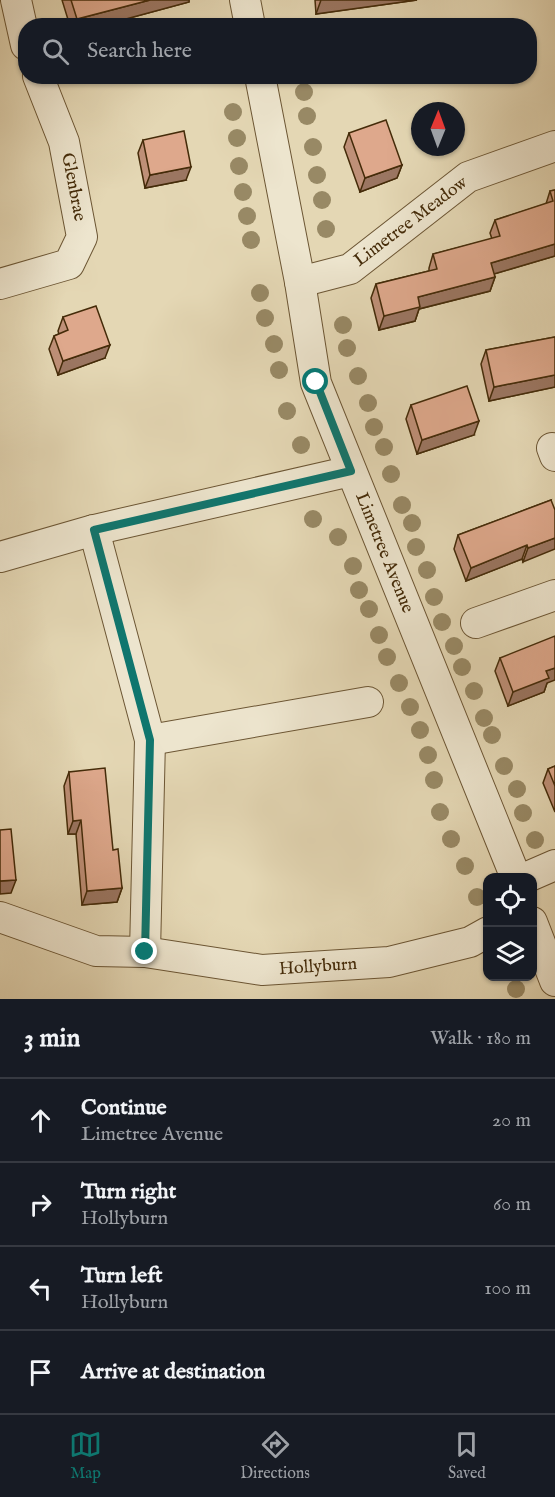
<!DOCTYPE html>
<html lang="en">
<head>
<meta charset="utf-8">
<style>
  body { margin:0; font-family:"IM FELL English",serif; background:#20242c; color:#f1f3f6 }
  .controls { position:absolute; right:18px; bottom:18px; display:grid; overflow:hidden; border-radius:12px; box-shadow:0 2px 4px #0004 }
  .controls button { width:54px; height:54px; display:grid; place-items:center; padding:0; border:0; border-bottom:2px solid #363941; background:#171b24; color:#f1f3f6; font:30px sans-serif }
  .compass { position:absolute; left:411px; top:102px; width:54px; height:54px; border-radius:50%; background:#171b24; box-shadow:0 2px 4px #0004; rotate:1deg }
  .stop { position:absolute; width:18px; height:18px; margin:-14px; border:4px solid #0f766e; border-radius:50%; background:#fff }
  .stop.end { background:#0f766e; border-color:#fff; box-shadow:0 2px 6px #0008 }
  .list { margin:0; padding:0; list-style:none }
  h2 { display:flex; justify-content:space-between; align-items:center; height:78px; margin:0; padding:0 24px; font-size:26px }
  h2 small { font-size:20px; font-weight:400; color:#9ea1a6 }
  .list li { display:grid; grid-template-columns:39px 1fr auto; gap:18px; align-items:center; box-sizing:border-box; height:84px; padding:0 24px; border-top:2px solid #363941 }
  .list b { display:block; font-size:22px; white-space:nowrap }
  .list p { margin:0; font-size:20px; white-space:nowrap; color:#9ea1a6 }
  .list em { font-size:20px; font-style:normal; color:#9ea1a6 }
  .icon { flex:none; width:33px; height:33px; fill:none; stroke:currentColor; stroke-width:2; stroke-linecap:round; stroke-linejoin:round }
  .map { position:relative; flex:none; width:555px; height:999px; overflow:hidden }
  .search { position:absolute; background:#171b24; box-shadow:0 2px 4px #0004; left:18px; right:18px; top:18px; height:66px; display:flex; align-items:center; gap:15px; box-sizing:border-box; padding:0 21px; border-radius:24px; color:#9ea1a6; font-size:22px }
  .sheet { height:414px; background:#171b24 }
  nav { display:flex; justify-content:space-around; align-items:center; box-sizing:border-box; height:84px; border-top:2px solid #363941; background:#171b24; font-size:16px; color:#9ea1a6 }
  nav a { display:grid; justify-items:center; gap:3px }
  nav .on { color:#0f766e }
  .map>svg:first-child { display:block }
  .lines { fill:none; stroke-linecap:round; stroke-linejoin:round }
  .minor-casing { stroke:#6c5634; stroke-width:32 }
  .minor { stroke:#ede5ce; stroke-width:30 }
  .tree { fill:#988965 }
  .wall { fill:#bf9078; stroke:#442b09; stroke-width:1.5 }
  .shaded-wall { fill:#9b7662; stroke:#442b09; stroke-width:1.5 }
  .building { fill:#dea88c; stroke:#442b09; stroke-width:1.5 }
  .route { stroke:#0f766e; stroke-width:8 }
  .labels { text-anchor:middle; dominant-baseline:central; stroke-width:6; stroke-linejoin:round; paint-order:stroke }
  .street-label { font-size:18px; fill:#442b09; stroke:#ede5ce }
</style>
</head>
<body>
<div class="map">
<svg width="555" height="999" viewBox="0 0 555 999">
  <rect width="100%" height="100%" fill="#e4d7b4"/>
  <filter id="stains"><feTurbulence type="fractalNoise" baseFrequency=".00333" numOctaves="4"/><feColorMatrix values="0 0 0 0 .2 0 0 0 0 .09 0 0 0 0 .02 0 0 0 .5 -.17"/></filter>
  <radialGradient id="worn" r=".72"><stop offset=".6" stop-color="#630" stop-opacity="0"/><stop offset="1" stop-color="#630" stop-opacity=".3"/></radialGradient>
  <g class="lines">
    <defs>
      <g id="minor">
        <polyline points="16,0 26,45"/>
        <polyline points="245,0 250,26"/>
        <polyline points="260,76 300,282 316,383 516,878"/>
        <polyline points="300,282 350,269 468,177 555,146"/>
        <polyline points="0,284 69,264 82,237 64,142 38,76"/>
        <polyline points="552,448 555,456"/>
        <polyline points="94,530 150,740 145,952"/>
        <polyline points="0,557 94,530 351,471"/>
        <polyline points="476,623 555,595"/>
        <polyline points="150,740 368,702"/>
        <polyline points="525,878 555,865"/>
        <polyline points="0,917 96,951 145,952 262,970 389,962 470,942 488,932"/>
        <polyline points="532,922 555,981"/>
      </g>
    </defs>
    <use href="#minor" class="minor-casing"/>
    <use href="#minor" class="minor"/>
  </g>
  <g class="tree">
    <circle cx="304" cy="92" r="9"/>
    <circle cx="233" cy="112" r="9"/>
    <circle cx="307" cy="116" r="9"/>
    <circle cx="237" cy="138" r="9"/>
    <circle cx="313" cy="147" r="9"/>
    <circle cx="239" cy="166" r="9"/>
    <circle cx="317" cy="175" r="9"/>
    <circle cx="243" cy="192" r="9"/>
    <circle cx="322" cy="200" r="9"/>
    <circle cx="247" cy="216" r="9"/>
    <circle cx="326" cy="229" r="9"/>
    <circle cx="251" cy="240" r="9"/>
    <circle cx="260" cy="293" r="9"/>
    <circle cx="265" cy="318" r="9"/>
    <circle cx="343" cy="325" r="9"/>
    <circle cx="274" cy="344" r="9"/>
    <circle cx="347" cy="348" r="9"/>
    <circle cx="279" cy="370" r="9"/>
    <circle cx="358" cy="376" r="9"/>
    <circle cx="368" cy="403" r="9"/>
    <circle cx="287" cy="411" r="9"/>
    <circle cx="374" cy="427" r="9"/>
    <circle cx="301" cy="445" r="9"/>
    <circle cx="384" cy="447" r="9"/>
    <circle cx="391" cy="474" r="9"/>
    <circle cx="402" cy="505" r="9"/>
    <circle cx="313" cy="519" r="9"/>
    <circle cx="412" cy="523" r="9"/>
    <circle cx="338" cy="537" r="9"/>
    <circle cx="416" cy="547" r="9"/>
    <circle cx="353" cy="566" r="9"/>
    <circle cx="427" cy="570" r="9"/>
    <circle cx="359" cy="590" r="9"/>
    <circle cx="434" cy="597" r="9"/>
    <circle cx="369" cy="609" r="9"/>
    <circle cx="442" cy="622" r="9"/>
    <circle cx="379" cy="635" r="9"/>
    <circle cx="454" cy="646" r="9"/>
    <circle cx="387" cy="657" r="9"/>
    <circle cx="462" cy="667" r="9"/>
    <circle cx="399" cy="683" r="9"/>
    <circle cx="474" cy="691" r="9"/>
    <circle cx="410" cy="707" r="9"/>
    <circle cx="484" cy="718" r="9"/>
    <circle cx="420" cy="730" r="9"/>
    <circle cx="492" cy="735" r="9"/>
    <circle cx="428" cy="755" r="9"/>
    <circle cx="504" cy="766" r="9"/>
    <circle cx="434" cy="780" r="9"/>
    <circle cx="517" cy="789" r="9"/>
    <circle cx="440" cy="812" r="9"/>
    <circle cx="523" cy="813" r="9"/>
    <circle cx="451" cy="839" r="9"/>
    <circle cx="535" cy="840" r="9"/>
    <circle cx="465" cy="866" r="9"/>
    <circle cx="477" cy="897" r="9"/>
    <circle cx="516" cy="989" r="9"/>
  </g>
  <g class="wall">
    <polygon points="62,0 189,0 189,2 100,26 70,26"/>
    <polygon points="315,0 417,0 316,14"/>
    <polygon points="349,133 402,165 397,178 360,192 344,147"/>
    <polygon points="143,140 186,180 145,188 138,153"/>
    <polygon points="555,190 555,256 494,274 495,277 490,291 419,309 415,321 379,330 371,298 376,284 429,271 429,268 433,254 492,239 490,233 495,220 546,204 550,191"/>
    <polygon points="63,317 105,358 58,375 49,349 54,336 59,334 58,331"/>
    <polygon points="555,337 555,387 489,401 481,364 486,350"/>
    <polygon points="411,405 474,435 417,454 406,419"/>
    <polygon points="551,500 523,562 522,559 466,581 454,549 458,535"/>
    <polygon points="500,658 547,683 544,692 508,706 495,671"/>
    <polygon points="555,766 555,812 543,783 548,769"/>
    <polygon points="69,772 113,850 122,888 117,902 82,905 76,834 68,834 64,786"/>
  </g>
  <g class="shaded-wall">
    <polygon points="150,0 189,0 189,2 100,26 74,26 77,19"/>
    <polygon points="321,0 417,0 316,14"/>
    <polygon points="402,165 397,178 360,192 365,178"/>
    <polygon points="191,167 186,180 145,188 150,175"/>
    <polygon points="555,244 555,256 487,276 491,263"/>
    <polygon points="495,277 490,291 419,309 415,321 379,330 384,316 418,297"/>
    <polygon points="110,345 105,358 58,375 63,361"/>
    <polygon points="555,375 555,387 489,401 494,387"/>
    <polygon points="479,421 474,435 417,454 422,440"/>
    <polygon points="555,538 555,549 523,562 528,548"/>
    <polygon points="527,545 522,559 466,581 471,568"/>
    <polygon points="555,668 555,680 547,683 544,692 508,706 513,692 546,671"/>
    <polygon points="81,820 76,834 68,834 73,821"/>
    <polygon points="16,880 11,893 0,894 0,881"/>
    <polygon points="122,888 117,902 82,905 87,891"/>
  </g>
  <g class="building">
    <polygon points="71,0 150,0 77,19"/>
    <polygon points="386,120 402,165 365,178 349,133"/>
    <polygon points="184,131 191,167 150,175 143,140"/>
    <polygon points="555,190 555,244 491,263 495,277 418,297 420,307 384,316 376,284 437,269 433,254 500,236 495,220 553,201 550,191"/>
    <polygon points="96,306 110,345 63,361 54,336 68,330 63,317"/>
    <polygon points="555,337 555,375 494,387 486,350"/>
    <polygon points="467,386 479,421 422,440 411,405"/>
    <polygon points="551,500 555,510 555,538 528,548 527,545 471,568 458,535"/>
    <polygon points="555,636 555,668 546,671 549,678 513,692 500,658"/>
    <polygon points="555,766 555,786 548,769"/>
    <polygon points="105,768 113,850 118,849 122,888 87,891 81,820 73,821 69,772"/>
    <polygon points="11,829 16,880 0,881 0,830"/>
  </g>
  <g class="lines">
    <polyline class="route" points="145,952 150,740 94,530 351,471 316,382"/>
  </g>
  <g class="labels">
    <g class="street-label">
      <text transform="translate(73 187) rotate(79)">Glenbrae</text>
      <text transform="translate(411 222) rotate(-37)">Limetree Meadow</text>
      <text transform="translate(384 553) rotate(68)">Limetree Avenue</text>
      <text transform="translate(318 967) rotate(-4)">Hollyburn</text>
    </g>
  </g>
  <rect width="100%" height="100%" filter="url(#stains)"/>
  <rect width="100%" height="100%" fill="url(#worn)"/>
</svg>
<div class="controls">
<button><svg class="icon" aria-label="locate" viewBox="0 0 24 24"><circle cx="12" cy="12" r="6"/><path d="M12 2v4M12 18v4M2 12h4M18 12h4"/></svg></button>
<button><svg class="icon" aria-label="layers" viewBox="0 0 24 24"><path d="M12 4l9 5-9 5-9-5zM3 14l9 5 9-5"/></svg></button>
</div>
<svg class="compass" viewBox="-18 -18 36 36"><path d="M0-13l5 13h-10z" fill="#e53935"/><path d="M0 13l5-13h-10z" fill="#9ea1a6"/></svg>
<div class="stop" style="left:316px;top:382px"></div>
<div class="stop end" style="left:145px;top:952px"></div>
<div class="search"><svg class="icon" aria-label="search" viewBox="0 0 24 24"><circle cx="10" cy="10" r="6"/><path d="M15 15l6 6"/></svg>Search here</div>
</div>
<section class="sheet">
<h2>3 min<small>Walk · 180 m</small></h2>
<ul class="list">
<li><svg class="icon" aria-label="ahead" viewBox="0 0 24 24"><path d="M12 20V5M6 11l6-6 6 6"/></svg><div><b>Continue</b><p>Limetree Avenue</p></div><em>20 m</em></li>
<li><svg class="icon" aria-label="right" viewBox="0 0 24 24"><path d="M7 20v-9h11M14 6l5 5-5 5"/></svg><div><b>Turn right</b><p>Hollyburn</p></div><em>60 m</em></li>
<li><svg class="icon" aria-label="left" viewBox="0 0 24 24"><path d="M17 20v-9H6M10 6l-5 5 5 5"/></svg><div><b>Turn left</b><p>Hollyburn</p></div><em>100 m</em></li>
<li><svg class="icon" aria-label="arrive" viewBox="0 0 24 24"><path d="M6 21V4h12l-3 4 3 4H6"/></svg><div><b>Arrive at destination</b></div></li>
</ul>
</section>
<nav>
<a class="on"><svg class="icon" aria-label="map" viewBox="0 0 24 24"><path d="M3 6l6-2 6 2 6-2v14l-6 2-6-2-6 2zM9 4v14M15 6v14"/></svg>Map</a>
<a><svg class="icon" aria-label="directions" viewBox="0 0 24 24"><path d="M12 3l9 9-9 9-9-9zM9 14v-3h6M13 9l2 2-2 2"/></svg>Directions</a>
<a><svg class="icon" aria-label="saved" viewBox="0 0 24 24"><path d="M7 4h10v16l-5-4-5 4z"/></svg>Saved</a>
</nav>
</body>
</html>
